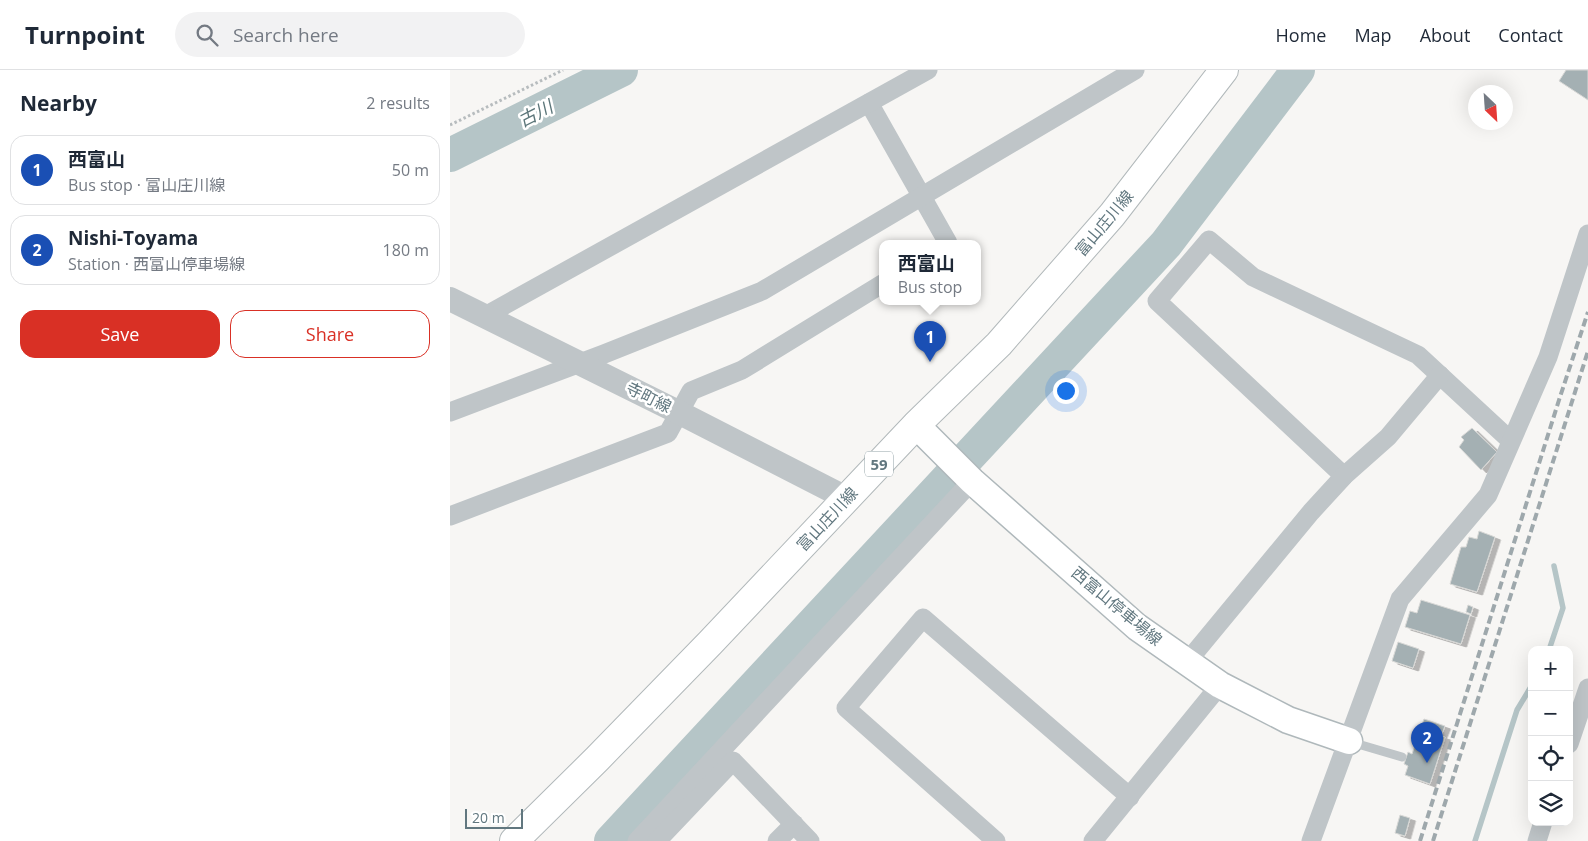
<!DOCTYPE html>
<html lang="en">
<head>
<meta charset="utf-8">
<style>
  body { margin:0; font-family:"Open Sans","Noto Sans JP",sans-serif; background:#f2f2f3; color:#1f2937 }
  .controls { position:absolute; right:15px; bottom:15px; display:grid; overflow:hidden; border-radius:10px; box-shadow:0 5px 20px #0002 }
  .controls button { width:45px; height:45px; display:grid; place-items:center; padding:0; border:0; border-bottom:1px solid #e0e1e3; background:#fff; color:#1f2937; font:25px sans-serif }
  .compass { position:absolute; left:1018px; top:15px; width:45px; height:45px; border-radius:50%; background:#fff; box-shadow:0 5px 20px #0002; rotate:155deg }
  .scale { position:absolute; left:15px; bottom:12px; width:58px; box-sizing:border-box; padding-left:5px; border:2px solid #61777f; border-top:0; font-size:14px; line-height:18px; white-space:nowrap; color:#61777f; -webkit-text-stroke:4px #fff; paint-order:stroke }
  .you { position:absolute; left:615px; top:320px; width:18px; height:18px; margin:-12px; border:4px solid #fff; border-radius:50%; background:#1a73e8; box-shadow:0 0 0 8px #1a73e833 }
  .badge { display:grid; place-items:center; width:32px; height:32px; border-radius:50%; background:#d93025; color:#fff; font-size:16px; font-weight:700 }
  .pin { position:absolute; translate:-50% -41px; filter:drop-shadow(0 1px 2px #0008) }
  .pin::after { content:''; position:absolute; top:26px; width:18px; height:15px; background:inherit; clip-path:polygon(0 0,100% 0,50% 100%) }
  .popup { position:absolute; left:429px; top:170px; width:102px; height:65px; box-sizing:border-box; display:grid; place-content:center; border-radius:10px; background:#fff; filter:drop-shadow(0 1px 4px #0005); font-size:16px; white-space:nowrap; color:#747a83 }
  .popup b { font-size:19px; color:#1f2937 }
  .popup::after { content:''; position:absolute; left:50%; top:100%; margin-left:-10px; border:10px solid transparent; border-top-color:#fff }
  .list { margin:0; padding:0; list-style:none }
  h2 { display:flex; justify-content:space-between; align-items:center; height:65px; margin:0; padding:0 20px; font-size:21px }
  h2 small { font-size:16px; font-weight:400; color:#747a83 }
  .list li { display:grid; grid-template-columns:32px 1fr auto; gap:15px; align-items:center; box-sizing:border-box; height:70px; margin:0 10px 10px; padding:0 10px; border:1px solid #e0e1e3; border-radius:15px }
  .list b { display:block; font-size:19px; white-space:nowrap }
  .list p { margin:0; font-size:16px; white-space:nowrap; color:#747a83 }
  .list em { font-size:16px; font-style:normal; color:#747a83 }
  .actions { display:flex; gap:10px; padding:15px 20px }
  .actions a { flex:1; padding:11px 0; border:1px solid #d93025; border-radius:15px; text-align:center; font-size:18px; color:#d93025 }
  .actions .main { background:#d93025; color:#fff }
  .icon { flex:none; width:28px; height:28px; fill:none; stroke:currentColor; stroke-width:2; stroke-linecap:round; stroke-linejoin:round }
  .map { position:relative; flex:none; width:1138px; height:771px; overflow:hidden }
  header { display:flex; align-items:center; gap:30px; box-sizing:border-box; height:70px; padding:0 25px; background:#fff; border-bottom:1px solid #e0e1e3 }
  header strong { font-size:24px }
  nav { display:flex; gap:28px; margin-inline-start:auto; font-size:18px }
  .search { width:350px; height:45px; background:#f2f2f3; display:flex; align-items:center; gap:12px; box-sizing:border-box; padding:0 18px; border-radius:28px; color:#747a83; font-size:19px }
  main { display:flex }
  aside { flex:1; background:#fff }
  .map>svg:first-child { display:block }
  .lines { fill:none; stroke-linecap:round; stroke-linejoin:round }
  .stream { stroke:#b5c5c7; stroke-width:5.5 }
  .river { stroke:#b5c5c7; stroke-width:34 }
  .building { fill:#a4b0b3; stroke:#d8d8d6; filter:url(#shadow) }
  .secondary-casing { stroke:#afb8bb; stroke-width:29 }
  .primary-casing { stroke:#b1b8ba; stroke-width:30 }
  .path { stroke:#b7bcbe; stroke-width:3; stroke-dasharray:2.5 2.5; stroke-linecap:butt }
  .service { stroke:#bfc5c8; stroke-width:9 }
  .minor { stroke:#bfc5c8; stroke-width:19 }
  .tertiary { stroke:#bfc5c8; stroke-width:24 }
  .secondary { stroke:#fff; stroke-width:26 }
  .primary { stroke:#fff; stroke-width:28 }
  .rail { stroke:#9ea8ac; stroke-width:4; stroke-dasharray:8 4; stroke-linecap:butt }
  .labels { text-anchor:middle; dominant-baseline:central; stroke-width:5; stroke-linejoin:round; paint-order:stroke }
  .shield { fill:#fff; stroke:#90a0a5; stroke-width:1 }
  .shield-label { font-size:15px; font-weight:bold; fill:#61777f }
  .street-label { font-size:16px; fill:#61777f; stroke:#fff }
  .water-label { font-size:18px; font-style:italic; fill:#5c767a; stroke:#fff }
</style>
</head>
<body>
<header>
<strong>Turnpoint</strong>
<div class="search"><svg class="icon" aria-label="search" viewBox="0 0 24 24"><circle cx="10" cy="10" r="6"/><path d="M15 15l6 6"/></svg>Search here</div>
<nav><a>Home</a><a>Map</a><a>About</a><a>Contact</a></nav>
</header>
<main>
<aside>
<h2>Nearby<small>2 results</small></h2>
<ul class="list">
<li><span class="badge" style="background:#1a4fb4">1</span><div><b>西富山</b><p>Bus stop · 富山庄川線</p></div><em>50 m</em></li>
<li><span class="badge" style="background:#1a4fb4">2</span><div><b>Nishi-Toyama</b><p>Station · 西富山停車場線</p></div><em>180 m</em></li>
</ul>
<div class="actions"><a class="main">Save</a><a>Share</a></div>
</aside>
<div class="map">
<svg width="1138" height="771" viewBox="0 0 1138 771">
  <defs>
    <filter id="shadow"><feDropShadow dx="5.5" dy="3" stdDeviation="0" flood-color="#0004"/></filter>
  </defs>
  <rect width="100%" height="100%" fill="#f7f6f4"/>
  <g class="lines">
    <g class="stream">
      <polyline points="1099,580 1113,538 1104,496"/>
      <polyline points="1025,771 1067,640 1082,615"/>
    </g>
    <g class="river">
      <polyline points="0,85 171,0"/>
      <polyline points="161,771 716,174 848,0"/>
    </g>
  </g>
  <g class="building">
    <polygon points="1116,0 1138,0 1138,30 1109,11"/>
    <polygon points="1022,358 1047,382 1031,400 1009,377 1014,370 1011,367"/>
    <polygon points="1029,461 1045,467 1027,522 1000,514 1011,477 1016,477 1019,467 1027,469"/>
    <polygon points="971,530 1020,545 1011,574 955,557 960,541 967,543"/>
    <polygon points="1018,535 1023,537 1021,544 1016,542"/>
    <polygon points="948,572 969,579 963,598 942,591"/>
    <polygon points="974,649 995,656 991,666 995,667 980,714 955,705 958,696 954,694 958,682 962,684"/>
    <polygon points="950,745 960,748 955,766 945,763"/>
  </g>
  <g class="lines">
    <defs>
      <polyline id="secondary" points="466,355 522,411 687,557 770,615 838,650 899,671"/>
      <polyline id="primary" points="64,771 147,689 260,573 466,355 549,274 662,145 774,0"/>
    </defs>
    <use href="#secondary" class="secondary-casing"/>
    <use href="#primary" class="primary-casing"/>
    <polyline class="path" points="0,55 113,0"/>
    <polyline class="service" points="901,672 952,687"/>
    <g class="minor">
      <polyline points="419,33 498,173"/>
      <polyline points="35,246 478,0"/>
      <polyline points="0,342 154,284 312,221 685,0"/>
      <polyline points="894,406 707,231 759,170 803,207 968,285 1061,371"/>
      <polyline points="0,446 218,363 241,321 292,300 432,214"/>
      <polyline points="737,592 861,442 894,406 938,367 990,305"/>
      <polyline points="1119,674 1138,618"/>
      <polyline points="187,771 522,411"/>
      <polyline points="207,771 283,691 360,771"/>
      <polyline points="327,771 344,754"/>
      <polyline points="546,771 396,638 473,548 680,727"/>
      <polyline points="643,771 770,615"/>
      <polyline points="861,771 950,529 1038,425 1098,287 1138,164"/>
      <polyline points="1087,771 1093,752"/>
    </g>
    <polyline class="tertiary" points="0,229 230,343 396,428"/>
    <use href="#secondary" class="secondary"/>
    <use href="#primary" class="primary"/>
    <g class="rail">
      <polyline points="970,771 1109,330 1138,242"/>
      <polyline points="983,771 1138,281"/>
    </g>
  </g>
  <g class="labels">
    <rect class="shield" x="415" y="381.5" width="28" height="25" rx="4"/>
    <g class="shield-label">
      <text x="429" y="394">59</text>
    </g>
    <g class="street-label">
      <text transform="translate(654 153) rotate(-50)">富山庄川線</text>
      <text transform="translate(199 327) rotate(26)">寺町線</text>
      <text transform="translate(377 449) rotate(-47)">富山庄川線</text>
      <text transform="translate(667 536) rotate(40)">西富山停車場線</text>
    </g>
    <g class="water-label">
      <text transform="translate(85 43) rotate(-27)">古川</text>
    </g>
  </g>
</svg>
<div class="controls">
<button>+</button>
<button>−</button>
<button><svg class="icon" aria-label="locate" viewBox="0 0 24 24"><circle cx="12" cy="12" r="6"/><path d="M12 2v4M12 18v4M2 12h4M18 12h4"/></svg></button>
<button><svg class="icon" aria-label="layers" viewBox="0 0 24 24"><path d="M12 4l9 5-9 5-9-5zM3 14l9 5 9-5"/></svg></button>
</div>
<svg class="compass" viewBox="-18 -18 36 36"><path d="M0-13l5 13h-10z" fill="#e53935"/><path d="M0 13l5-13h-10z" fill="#747a83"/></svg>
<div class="scale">20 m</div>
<div class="you"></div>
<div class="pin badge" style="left:480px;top:292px;background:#1a4fb4">1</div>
<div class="popup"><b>西富山</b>Bus stop</div>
<div class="pin badge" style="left:977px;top:693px;background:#1a4fb4">2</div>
</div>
</main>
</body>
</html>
